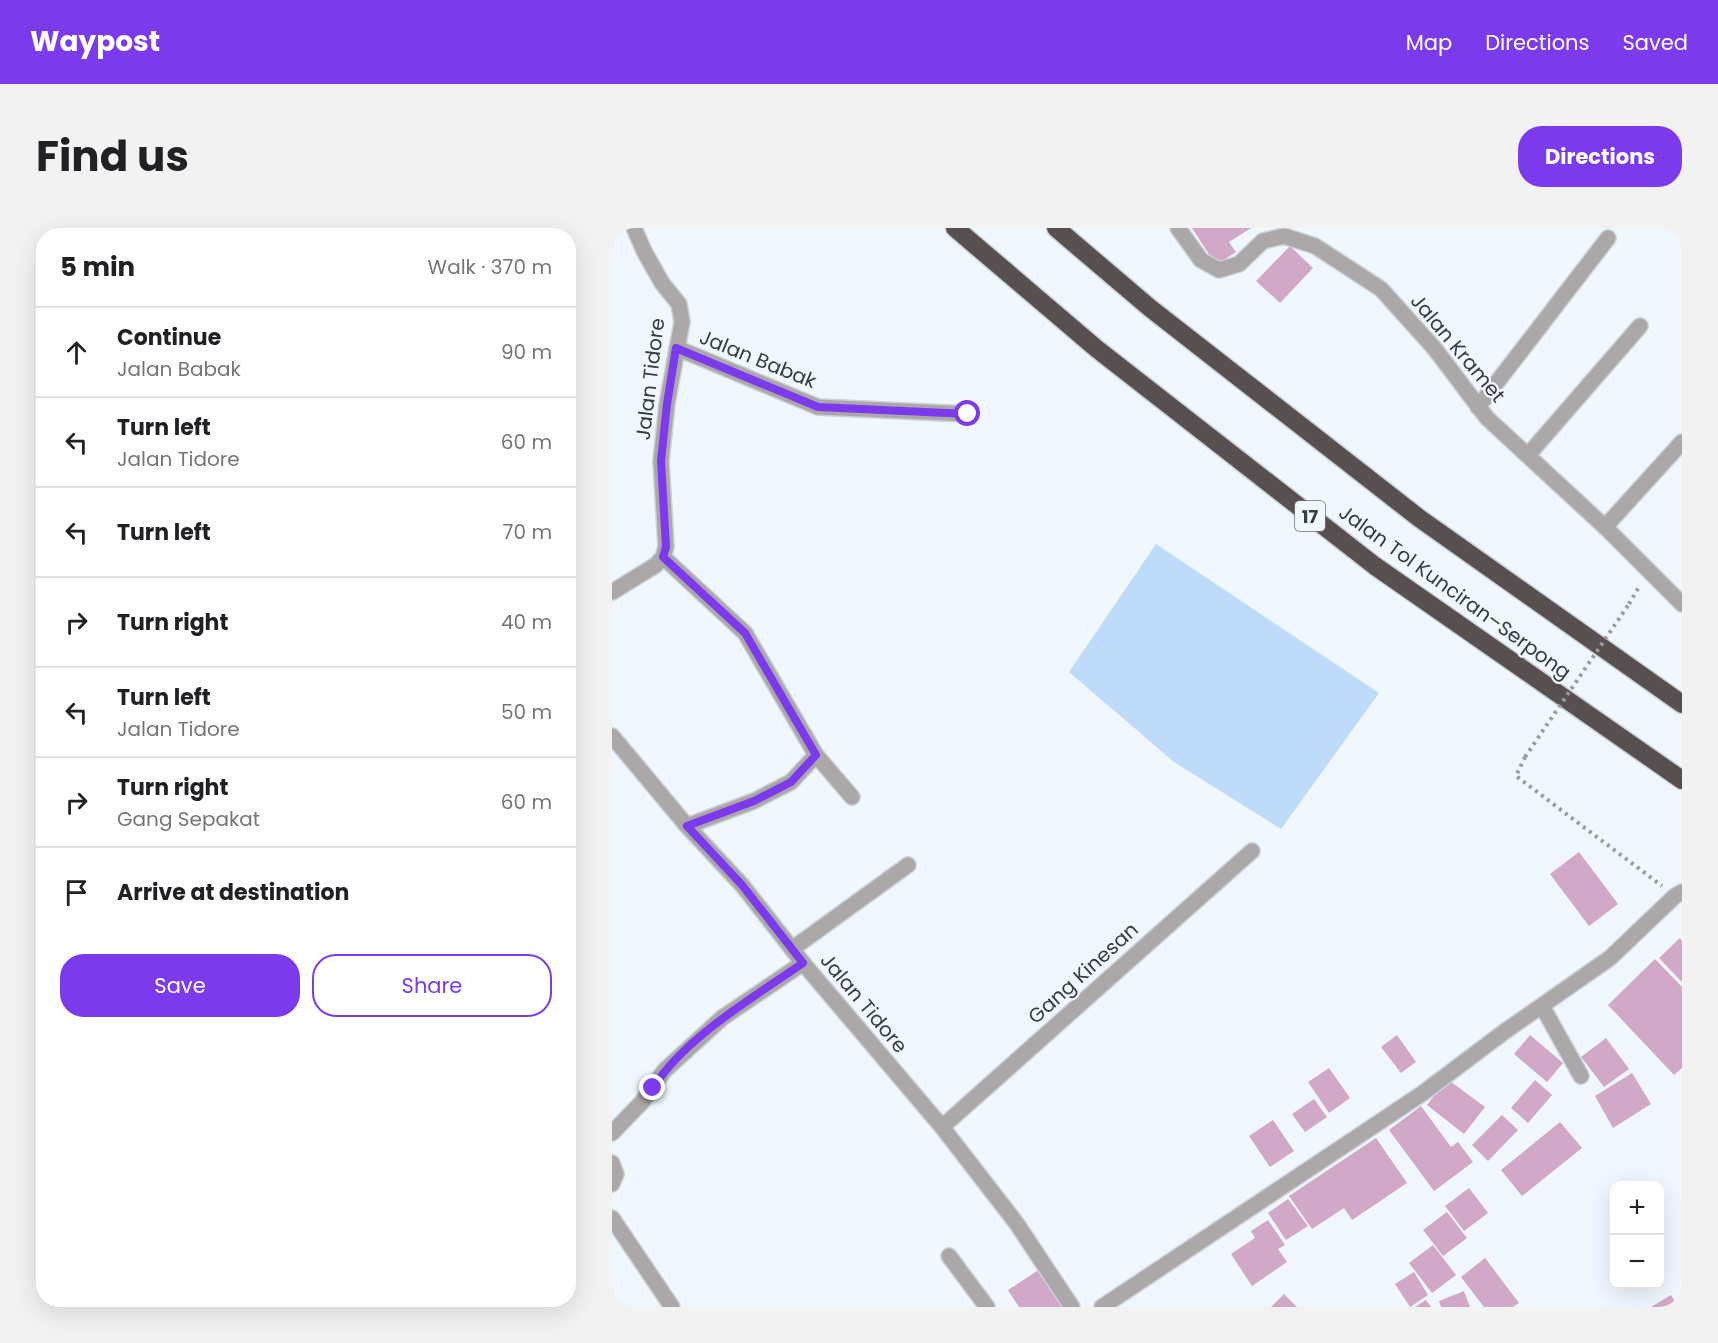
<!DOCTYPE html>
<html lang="en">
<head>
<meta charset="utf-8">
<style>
  body { margin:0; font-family:Poppins,sans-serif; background:#f2f2f2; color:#202124 }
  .controls { position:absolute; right:18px; bottom:18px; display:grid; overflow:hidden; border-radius:12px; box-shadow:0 6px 24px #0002 }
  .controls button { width:54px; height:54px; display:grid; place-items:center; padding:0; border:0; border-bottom:2px solid #e0e0e0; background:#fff; color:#202124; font:30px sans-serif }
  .stop { position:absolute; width:18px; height:18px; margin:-14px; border:4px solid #7c3aed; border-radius:50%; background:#fff }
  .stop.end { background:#7c3aed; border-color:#fff; box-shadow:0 2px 6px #0008 }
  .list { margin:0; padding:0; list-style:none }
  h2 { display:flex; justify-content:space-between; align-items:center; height:78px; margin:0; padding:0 24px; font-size:26px }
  h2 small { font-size:20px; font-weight:400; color:#757577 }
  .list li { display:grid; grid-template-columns:39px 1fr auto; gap:18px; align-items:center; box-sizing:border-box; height:90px; padding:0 24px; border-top:2px solid #e0e0e0 }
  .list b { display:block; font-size:22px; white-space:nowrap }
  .list p { margin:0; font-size:20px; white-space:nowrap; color:#757577 }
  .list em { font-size:20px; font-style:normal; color:#757577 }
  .actions { display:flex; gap:12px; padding:18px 24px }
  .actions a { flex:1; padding:14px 0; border:2px solid #7c3aed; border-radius:24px; text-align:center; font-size:21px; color:#7c3aed }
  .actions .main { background:#7c3aed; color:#fff }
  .icon { flex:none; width:33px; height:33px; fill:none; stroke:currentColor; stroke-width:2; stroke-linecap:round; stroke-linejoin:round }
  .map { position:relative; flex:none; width:1070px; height:1079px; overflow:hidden; border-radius:24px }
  header { display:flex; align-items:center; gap:36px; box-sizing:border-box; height:84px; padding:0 30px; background:#7c3aed; color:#fff }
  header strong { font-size:28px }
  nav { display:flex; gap:33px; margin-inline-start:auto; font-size:21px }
  .intro { display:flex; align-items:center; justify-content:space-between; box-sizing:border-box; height:144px; padding:0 36px }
  h1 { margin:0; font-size:42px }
  .button { padding:15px 27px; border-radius:24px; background:#7c3aed; color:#fff; font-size:21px; font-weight:700 }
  main { display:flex; gap:36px; padding:0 36px }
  aside { flex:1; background:#fff; border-radius:24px; box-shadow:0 6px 24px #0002 }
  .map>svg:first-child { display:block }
  .green { fill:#bedbf9 }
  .building { fill:#d1a8c7 }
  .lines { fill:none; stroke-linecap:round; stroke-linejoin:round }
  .minor-casing { stroke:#cbd2d8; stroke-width:18 }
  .motorway-casing { stroke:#cbd2d8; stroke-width:21 }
  .path { stroke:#979ca1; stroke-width:4; stroke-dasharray:3 4.5; stroke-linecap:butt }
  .minor { stroke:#aca7a8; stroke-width:15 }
  .motorway { stroke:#584f50; stroke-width:18 }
  .path-bridge { stroke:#979ca1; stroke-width:4; stroke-dasharray:3 4.5; stroke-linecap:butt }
  .route { stroke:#7c3aed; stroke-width:8 }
  .labels { text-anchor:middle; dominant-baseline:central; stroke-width:4.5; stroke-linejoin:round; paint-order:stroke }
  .shield { fill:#f0f7fe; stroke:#707478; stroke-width:1.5 }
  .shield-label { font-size:18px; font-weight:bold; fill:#393c3f }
  .street-label { font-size:20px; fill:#393c3f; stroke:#f0f7fe }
</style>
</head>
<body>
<header>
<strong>Waypost</strong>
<nav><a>Map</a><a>Directions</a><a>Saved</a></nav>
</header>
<div class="intro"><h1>Find us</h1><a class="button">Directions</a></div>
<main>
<aside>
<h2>5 min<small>Walk · 370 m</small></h2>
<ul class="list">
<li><svg class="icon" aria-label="ahead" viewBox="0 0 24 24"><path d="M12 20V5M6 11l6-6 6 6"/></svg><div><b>Continue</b><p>Jalan Babak</p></div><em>90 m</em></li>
<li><svg class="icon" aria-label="left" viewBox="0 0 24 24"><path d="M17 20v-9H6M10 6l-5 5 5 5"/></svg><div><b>Turn left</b><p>Jalan Tidore</p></div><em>60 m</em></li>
<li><svg class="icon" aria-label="left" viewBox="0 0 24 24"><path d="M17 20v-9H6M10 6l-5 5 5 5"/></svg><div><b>Turn left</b></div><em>70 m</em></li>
<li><svg class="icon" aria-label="right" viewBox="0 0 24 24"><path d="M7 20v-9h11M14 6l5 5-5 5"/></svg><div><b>Turn right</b></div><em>40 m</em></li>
<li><svg class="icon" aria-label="left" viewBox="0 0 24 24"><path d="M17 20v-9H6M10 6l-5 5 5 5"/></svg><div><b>Turn left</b><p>Jalan Tidore</p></div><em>50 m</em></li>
<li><svg class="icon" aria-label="right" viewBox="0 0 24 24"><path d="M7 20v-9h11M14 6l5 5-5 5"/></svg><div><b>Turn right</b><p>Gang Sepakat</p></div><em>60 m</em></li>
<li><svg class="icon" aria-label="arrive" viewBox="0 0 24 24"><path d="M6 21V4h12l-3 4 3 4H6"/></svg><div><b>Arrive at destination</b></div></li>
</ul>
<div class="actions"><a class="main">Save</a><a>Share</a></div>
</aside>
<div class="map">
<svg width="1070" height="1079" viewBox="0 0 1070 1079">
  <rect width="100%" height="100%" fill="#f0f7fe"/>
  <polygon class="green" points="544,316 767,465 669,601 562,534 457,444"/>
  <g class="building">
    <polygon points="580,0 639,0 617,14 624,24 604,37"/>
    <polygon points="678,18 701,40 668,75 644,53"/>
    <polygon points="967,624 1006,676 977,698 938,646"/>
    <polygon points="1068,710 1070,713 1070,754 1047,730"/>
    <polygon points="1043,731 1070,759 1070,840 1062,847 996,777"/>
    <polygon points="785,807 804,834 789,845 769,819"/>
    <polygon points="918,807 951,835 935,854 902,826"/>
    <polygon points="994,810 1017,841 992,859 969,829"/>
    <polygon points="717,840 738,870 717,885 696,854"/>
    <polygon points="1020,845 1039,876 1001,900 983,868"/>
    <polygon points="835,851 873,879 852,906 815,877"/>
    <polygon points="923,852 940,867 916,895 899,880"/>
    <polygon points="702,871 715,889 693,904 680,886"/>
    <polygon points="809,878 839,919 846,914 861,934 822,963 777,902"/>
    <polygon points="890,887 906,902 876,933 860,917"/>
    <polygon points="661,892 682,923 658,939 637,908"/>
    <polygon points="948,894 970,920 910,968 889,942"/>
    <polygon points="764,910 795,955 740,992 732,980 700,1001 677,968"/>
    <polygon points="857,960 876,985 852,1003 833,978"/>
    <polygon points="676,971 696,998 674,1012 656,985"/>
    <polygon points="835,984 855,1010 831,1028 811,1002"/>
    <polygon points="656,992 673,1017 666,1021 675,1034 640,1058 619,1026 643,1010 639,1003"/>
    <polygon points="821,1017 844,1047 820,1065 797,1035"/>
    <polygon points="873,1030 907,1075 901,1079 872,1079 849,1049"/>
    <polygon points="428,1041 452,1079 407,1079 396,1062"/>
    <polygon points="802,1044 816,1067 798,1079 783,1056"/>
    <polygon points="852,1063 858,1079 829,1079 827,1073"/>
    <polygon points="672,1066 685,1079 659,1079"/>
    <polygon points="1059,1067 1066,1079 1039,1079"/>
    <polygon points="814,1072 819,1079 803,1079"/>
  </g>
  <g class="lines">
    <defs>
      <g id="minor">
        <polyline points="566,0 589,32 607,42 627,36 651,13 672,8 703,18 769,61 823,121 875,190 993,299 1070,376"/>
        <polyline points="65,120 206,179 356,186"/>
        <polyline points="866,179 996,10"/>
        <polyline points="916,227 1028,98"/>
        <polyline points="993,299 1070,214"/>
        <polyline points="51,329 133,405 204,527 240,569"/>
        <polyline points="0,364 44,337 51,329 54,319 49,233 55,176 70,94 67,76 50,55 32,23 22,0"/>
        <polyline points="0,508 75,598 130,657 191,735 330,899 405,996 460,1079"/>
        <polyline points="75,598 142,573 179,554 204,527"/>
        <polyline points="180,721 296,637"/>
        <polyline points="930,778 969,848"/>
        <polyline points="330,899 640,623"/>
        <polyline points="0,905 30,874 52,843 110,790 191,735"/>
        <polyline points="0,935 4,946 0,956"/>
        <polyline points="0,990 60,1079"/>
        <polyline points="337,1028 375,1079"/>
        <polyline points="490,1079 811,865 892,804 998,730 1063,668 1070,664"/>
      </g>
      <g id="motorway">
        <polyline points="343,0 485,121 763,338 1070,552"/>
        <polyline points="444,0 538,80 807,290 1070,476"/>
      </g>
    </defs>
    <use href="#minor" class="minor-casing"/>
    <use href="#motorway" class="motorway-casing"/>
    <g class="path">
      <polyline points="1017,376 1027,359"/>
      <polyline points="913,529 904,548 1050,658"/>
    </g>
    <use href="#minor" class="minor"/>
    <use href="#motorway" class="motorway"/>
    <polyline class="path-bridge" points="913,529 1017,376"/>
  </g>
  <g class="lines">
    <path class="route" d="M41 860C72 810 142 769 191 735L130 657 75 598 142 573 179 554 204 527 133 405 51 329 54 319 49 233 55 176 64 120 206 179 356 186"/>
  </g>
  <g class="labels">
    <rect class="shield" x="683" y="273" width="30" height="30" rx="4.5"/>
    <g class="shield-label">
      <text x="698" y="288">17</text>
    </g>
    <g class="street-label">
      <text transform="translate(846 120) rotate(50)">Jalan Kramet</text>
      <text transform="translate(146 131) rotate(22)">Jalan Babak</text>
      <text transform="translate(38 151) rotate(-83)">Jalan Tidore</text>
      <text transform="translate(843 364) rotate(36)">Jalan Tol Kunciran–Serpong</text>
      <text transform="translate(471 745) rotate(-42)">Gang Kinesan</text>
      <text transform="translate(252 775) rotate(50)">Jalan Tidore</text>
    </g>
  </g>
</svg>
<div class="controls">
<button>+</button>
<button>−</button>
</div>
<div class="stop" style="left:356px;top:186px"></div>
<div class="stop end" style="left:41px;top:860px"></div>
</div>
</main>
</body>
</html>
